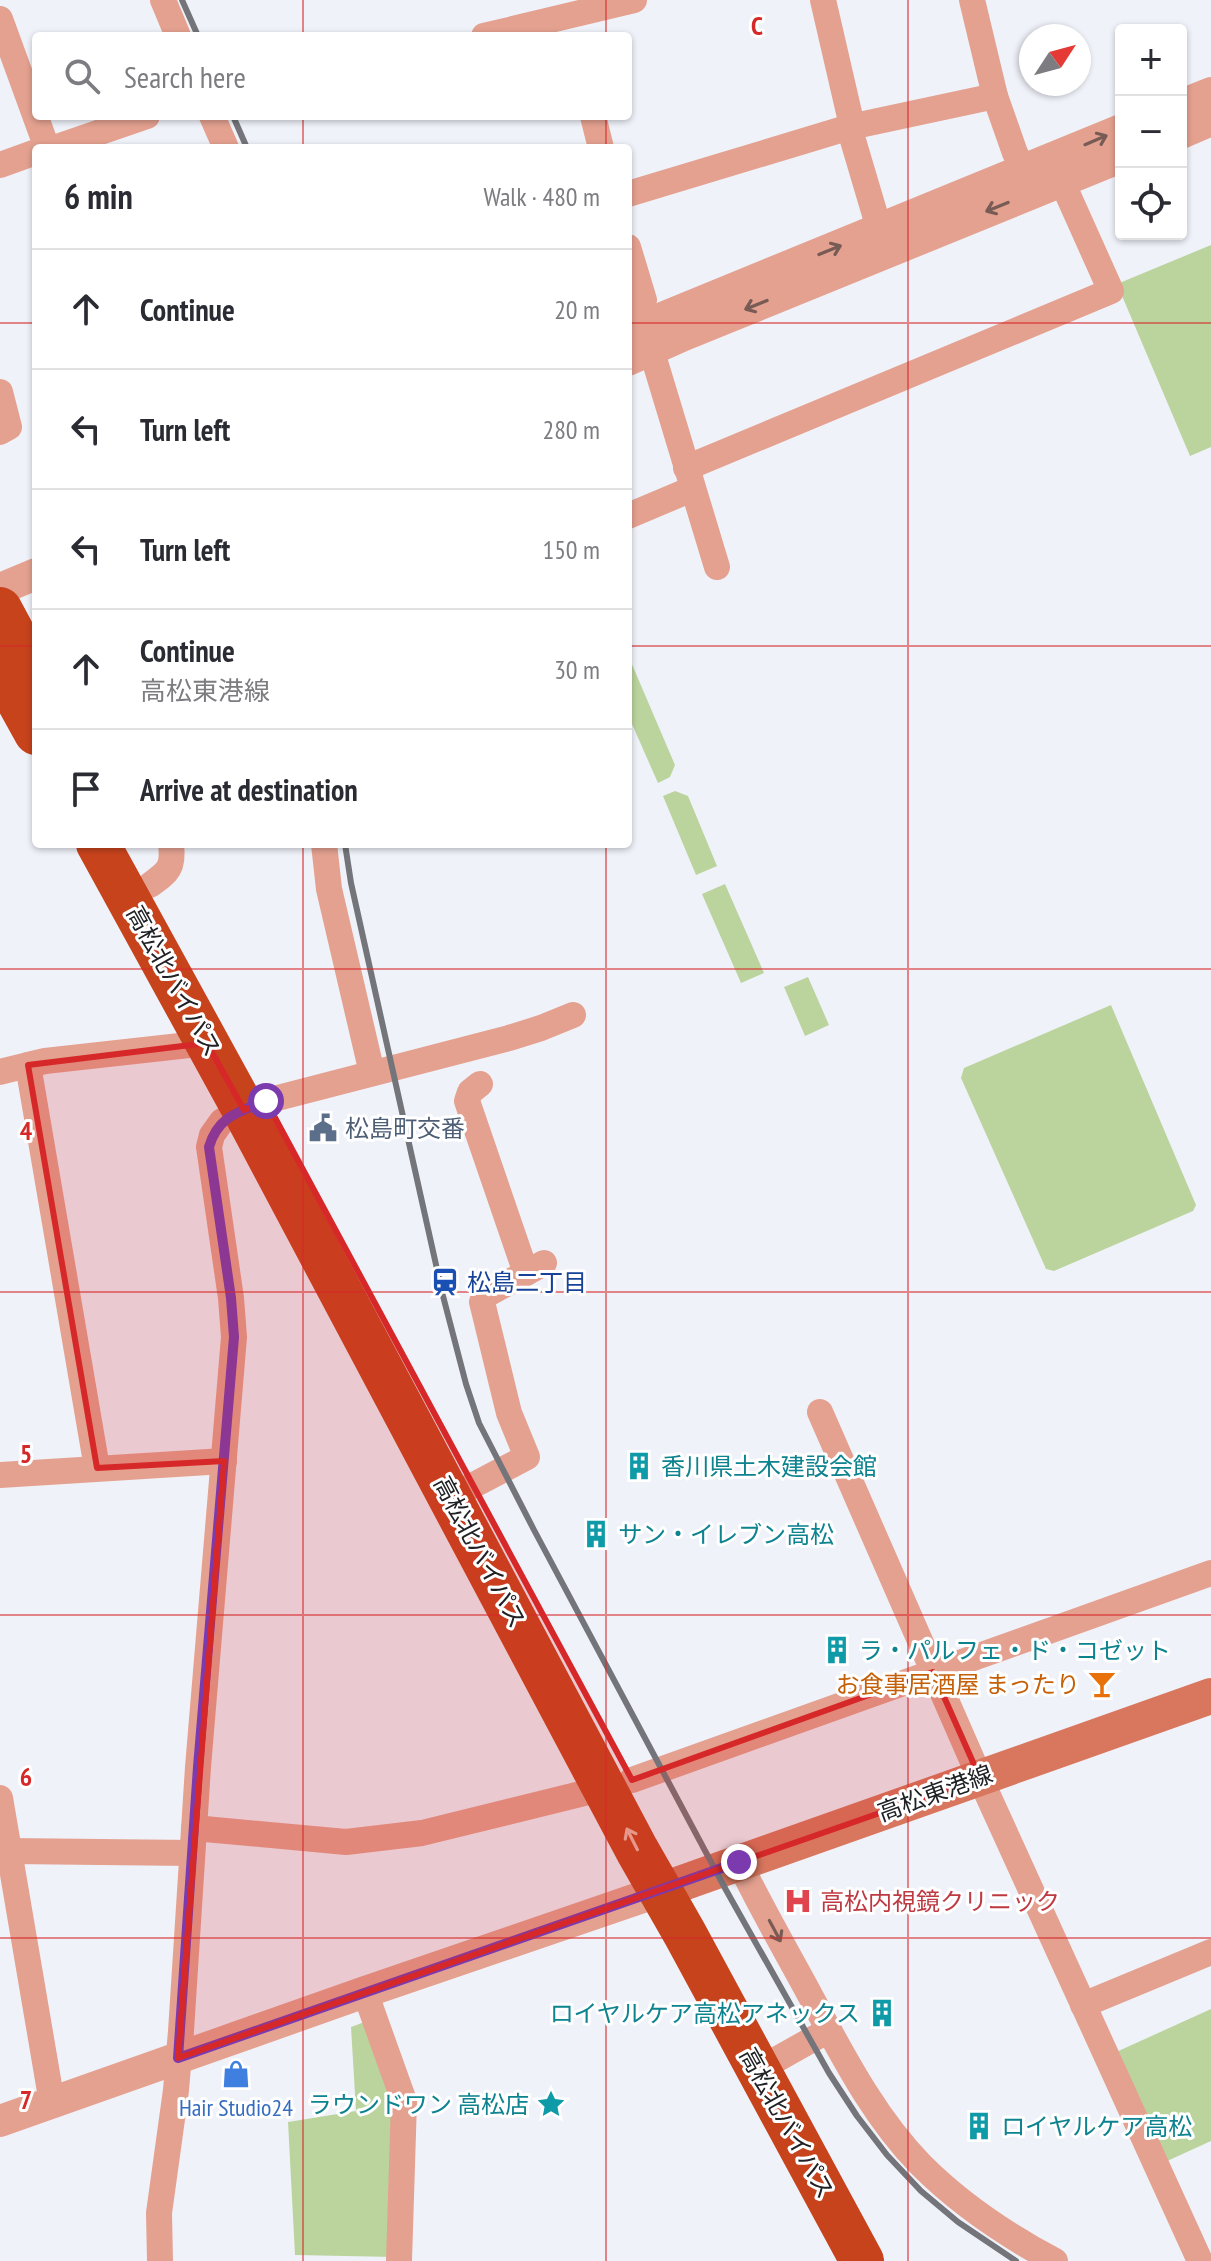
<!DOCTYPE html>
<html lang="en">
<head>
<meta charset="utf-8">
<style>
  body { margin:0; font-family:"PT Sans Narrow","Noto Sans JP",sans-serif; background:#f2f2f3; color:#2b2b33 }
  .controls { position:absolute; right:24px; top:24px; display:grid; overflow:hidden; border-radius:8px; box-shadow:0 2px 6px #0004 }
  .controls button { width:72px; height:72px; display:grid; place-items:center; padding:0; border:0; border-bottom:2px solid #e1e1e2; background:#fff; color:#2b2b33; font:40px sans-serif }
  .compass { position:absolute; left:1019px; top:24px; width:72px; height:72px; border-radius:50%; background:#fff; box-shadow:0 2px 6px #0004; rotate:54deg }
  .stop { position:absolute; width:24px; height:24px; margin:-18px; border:6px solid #7b3baf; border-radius:50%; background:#fff }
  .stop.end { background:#7b3baf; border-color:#fff; box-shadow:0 2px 8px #0008 }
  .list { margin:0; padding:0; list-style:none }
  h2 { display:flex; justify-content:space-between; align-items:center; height:104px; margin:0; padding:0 32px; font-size:34px }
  h2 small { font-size:26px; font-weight:400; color:#7c7c81 }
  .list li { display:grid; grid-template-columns:52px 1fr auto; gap:24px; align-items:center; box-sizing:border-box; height:120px; padding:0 32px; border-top:2px solid #e1e1e2 }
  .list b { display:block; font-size:30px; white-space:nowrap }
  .list p { margin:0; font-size:26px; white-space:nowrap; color:#7c7c81 }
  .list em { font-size:26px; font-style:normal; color:#7c7c81 }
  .icon { flex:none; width:44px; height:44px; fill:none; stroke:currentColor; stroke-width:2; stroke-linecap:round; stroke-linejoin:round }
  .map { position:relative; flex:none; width:1211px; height:2261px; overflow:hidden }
  .search { position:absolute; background:#fff; box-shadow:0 2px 6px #0004; left:32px; top:32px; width:600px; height:88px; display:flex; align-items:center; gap:20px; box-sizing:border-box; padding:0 28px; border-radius:8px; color:#7c7c81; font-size:30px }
  .panel { position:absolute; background:#fff; box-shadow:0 2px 6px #0004; left:32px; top:144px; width:600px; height:704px; border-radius:8px }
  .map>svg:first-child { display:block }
  .green { fill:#bbd49e }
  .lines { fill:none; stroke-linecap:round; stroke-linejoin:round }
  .minor { stroke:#e4a190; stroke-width:26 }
  .tertiary { stroke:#e4a190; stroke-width:32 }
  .secondary { stroke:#d8775e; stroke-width:36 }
  .trunk { stroke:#c7431c; stroke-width:44 }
  .rail { stroke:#74757a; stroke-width:6 }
  .oneway { stroke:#785b55 }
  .oneway2 { stroke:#e9b4a4 }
  .route { stroke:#7b3baf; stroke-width:10 }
  .marked { fill:#d62828; fill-opacity:0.2; stroke:#d62828; stroke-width:6; stroke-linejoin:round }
  .grid { fill:none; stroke:#d62828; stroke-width:2; stroke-opacity:0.55 }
  .labels { text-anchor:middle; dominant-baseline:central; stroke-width:6; stroke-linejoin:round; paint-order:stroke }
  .street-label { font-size:24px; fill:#202124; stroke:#fff }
  .service-label { font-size:24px; fill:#4e5e75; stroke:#fff; text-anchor:start }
  .transit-label { font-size:24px; fill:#164399; stroke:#fff; text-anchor:start }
  .culture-label { font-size:24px; fill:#0d838f; stroke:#fff; text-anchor:start }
  .food-label { font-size:24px; fill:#c56008; stroke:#fff; text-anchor:end }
  .health-label { font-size:24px; fill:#be3a42; stroke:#fff; text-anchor:start }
  .shop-label { font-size:24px; fill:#366cbe; stroke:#fff }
  .grid-label { font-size:26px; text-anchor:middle; font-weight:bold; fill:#d62828; stroke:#fff; stroke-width:6; stroke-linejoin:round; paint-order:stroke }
</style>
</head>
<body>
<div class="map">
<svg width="1211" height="2261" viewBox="0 0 1211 2261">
  <rect width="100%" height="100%" fill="#f0f2fa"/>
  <g class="green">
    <polygon points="1211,245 1211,447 1190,456 1117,284"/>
    <polygon points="628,655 675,765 670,777 658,783 628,715"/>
    <polygon points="675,791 688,796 717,866 696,875 663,796"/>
    <polygon points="725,884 764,973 741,983 702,894"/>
    <polygon points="808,977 829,1025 805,1036 784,987"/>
    <polygon points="1111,1005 1196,1205 1193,1211 1054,1271 1046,1269 961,1078 964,1068"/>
    <polygon points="1211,2009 1211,2141 1165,2162 1114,2053"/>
    <polygon points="370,2020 399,2102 394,2257 295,2255 288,2122 356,2111 351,2027"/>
  </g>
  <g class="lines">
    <g class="minor">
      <polyline points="163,0 178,36"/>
      <polyline points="823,0 850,117 852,137 884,245"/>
      <polyline points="972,0 995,96 1015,153 1032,185"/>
      <polyline points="0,19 47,148"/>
      <polyline points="484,36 634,0"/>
      <polyline points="212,116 226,148"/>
      <polyline points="593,116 601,148"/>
      <polyline points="54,148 147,116"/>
      <polyline points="0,165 36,152"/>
      <polyline points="628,194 850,127 995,96"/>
      <polyline points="628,247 644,300 639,309 717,567"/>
      <polyline points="0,392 9,427 0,432"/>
      <polyline points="686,468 1111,291 1055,166"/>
      <polyline points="628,516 692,489"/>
      <polyline points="324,844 329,889 372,1073"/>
      <path d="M150 885C168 872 174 868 171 844"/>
      <polyline points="0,1072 28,1065"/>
      <polyline points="480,1084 470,1092 467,1101 526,1273"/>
      <polyline points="820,1412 980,1778 1200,2261"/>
      <polyline points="97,1468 28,1065 45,1061 207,1043"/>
      <polyline points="0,1475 224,1461"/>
      <polyline points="451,1497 527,1457 509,1413 482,1302 484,1296 544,1263"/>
      <polyline points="632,1780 1211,1573"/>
      <polyline points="0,1798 52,2103"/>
      <polyline points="194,1828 346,1842 422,1833 605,1788"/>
      <polyline points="9,1851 192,1853"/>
      <path d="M739 1862C761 1908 787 1952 811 1997 843 2056 874 2117 921 2165 960 2204 1006 2235 1055 2261"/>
      <polyline points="365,1992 404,2101 399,2261"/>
      <polyline points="1083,2005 1211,1952"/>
      <polyline points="758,2070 829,2030"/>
      <polyline points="160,2261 159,2213 176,2090 181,2031 198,1767 234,1337 231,1298 209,1147 212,1135 222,1121 266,1101 509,1038 541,1028 573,1015"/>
    </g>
    <g class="tertiary">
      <polyline points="1181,105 1211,93"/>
      <polyline points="1181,133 1211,120"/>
      <polyline points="628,332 1121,130"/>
      <polyline points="628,360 684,335 1121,157"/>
      <polyline points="0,589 36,574"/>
      <polyline points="0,2121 365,1992 660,1891"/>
    </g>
    <polyline class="secondary" points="660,1891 1211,1696"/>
    <g class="trunk">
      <polyline points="0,609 36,676"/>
      <polyline points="0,668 36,733"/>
      <polyline points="98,844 244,1110 637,1850 685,1934 862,2261"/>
    </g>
    <g class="rail">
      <polyline points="182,0 198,36"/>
      <polyline points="233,116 247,148"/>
      <polyline points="345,844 351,883 443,1296 466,1384 479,1423 534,1530 726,1890 829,2073 857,2116 887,2155 921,2191 958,2222 1016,2261"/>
    </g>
  </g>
  <defs><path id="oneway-shaft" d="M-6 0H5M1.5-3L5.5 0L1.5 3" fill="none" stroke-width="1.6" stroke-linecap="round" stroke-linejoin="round" transform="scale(2)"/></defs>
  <g class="oneway">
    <use href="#oneway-shaft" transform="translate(1096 140) rotate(-23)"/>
    <use href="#oneway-shaft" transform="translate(997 207) rotate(158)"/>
    <use href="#oneway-shaft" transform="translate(830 250) rotate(-22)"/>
    <use href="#oneway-shaft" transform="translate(756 305) rotate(158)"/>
    <use href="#oneway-shaft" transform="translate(775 1931) rotate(62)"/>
  </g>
  <use class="oneway2" href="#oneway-shaft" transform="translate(632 1839) rotate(-117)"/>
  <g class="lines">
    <path class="route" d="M266 1101C239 1112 218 1116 209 1147L231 1298 234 1337 198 1767 178 2058 739 1862"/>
  </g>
  <path class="marked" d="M207 1043 244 1110 266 1101 632 1780 933 1672 980 1778 178 2058 224 1461 97 1468 28 1065Z"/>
  <path class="grid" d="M303 0V36M606 0V36M908 0V2261M303 116V148M606 116V148M0 323H36M628 323H1211M0 646H36M628 646H1211M303 844V2261M606 844V2261M0 969H1211M0 1292H1211M0 1615H1211M0 1938H1211"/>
  <defs>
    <symbol id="civic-bare" viewBox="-9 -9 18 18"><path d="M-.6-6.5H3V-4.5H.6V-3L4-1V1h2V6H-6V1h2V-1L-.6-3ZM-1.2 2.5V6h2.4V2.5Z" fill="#5c6f8a" stroke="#fff" stroke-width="2.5" paint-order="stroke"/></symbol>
    <symbol id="station-bare" viewBox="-9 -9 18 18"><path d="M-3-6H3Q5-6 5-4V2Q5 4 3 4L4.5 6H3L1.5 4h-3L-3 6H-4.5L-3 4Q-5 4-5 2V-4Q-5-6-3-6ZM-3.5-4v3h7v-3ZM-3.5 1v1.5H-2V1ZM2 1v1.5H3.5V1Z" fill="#1a4fb4" stroke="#fff" stroke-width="2.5" paint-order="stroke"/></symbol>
    <symbol id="building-bare" viewBox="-9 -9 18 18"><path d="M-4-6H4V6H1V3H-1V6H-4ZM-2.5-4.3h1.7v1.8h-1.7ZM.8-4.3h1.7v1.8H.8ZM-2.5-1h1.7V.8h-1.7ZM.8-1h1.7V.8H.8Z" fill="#0f9aa8" stroke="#fff" stroke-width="2.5" paint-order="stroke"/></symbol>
    <symbol id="bar-bare" viewBox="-9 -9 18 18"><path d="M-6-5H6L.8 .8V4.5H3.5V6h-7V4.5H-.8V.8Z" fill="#e8710a" stroke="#fff" stroke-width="2.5" paint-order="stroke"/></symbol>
    <symbol id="hospital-bare" viewBox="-9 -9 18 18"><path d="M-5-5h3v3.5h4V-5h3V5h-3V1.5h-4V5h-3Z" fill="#e0444e" stroke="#fff" stroke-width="2.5" paint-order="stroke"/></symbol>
    <symbol id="shop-bare" viewBox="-9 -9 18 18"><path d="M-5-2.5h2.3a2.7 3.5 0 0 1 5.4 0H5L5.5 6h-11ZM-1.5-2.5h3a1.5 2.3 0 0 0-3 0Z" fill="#3f7fe0" stroke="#fff" stroke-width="2.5" paint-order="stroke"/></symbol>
    <symbol id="sight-bare" viewBox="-9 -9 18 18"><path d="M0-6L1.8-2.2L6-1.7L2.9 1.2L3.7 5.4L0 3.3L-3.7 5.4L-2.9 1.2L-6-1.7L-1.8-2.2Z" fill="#0f9aa8" stroke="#fff" stroke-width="2.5" paint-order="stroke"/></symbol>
  </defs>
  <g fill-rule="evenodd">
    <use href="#civic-bare" x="303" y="1108" width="40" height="40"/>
    <use href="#station-bare" x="425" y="1262" width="40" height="40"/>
    <use href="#building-bare" x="619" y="1446" width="40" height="40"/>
    <use href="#building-bare" x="576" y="1514" width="40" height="40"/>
    <use href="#building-bare" x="817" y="1630" width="40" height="40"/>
    <use href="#bar-bare" x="1082" y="1664" width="40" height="40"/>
    <use href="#hospital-bare" x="778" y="1881" width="40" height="40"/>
    <use href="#building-bare" x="862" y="1993" width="40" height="40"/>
    <use href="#shop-bare" x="216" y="2054" width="40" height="40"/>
    <use href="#sight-bare" x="531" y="2084" width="40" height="40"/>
    <use href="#building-bare" x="959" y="2106" width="40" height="40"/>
  </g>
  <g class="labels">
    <g class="street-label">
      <text transform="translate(174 981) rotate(61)">高松北バイパス</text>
      <text transform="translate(480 1552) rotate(62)">高松北バイパス</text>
      <text transform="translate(935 1793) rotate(-20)">高松東港線</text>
      <text transform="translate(787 2123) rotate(61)">高松北バイパス</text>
    </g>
    <g class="service-label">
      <text x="345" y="1128">松島町交番</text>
    </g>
    <g class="transit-label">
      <text x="467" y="1282">松島二丁目</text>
    </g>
    <g class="culture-label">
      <text x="661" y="1466">香川県土木建設会館</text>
      <text x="618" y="1534">サン・イレブン高松</text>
      <text x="859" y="1650">ラ・パルフェ・ド・コゼット</text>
      <text x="860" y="2013" text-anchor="end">ロイヤルケア高松アネックス</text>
      <text x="529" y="2104" text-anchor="end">ラウンドワン 高松店</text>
      <text x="1001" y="2126">ロイヤルケア高松</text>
    </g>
    <g class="food-label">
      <text x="1080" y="1684">お食事居酒屋 まったり</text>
    </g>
    <g class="health-label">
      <text x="820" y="1901">高松内視鏡クリニック</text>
    </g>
    <g class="shop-label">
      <text x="236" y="2107">Hair Studio24</text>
    </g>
  </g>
  <g class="grid-label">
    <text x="757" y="35">C</text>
    <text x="26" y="1140">4</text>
    <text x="26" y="1463">5</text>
    <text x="26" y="1786">6</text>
    <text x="26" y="2109">7</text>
  </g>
</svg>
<div class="controls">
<button>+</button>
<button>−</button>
<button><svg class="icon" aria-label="locate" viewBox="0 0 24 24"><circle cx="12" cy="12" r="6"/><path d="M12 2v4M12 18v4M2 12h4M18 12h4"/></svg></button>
</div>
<svg class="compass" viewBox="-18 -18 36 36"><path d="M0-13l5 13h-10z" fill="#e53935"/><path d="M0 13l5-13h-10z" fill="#7c7c81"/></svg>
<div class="stop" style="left:266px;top:1101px"></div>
<div class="stop end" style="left:739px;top:1862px"></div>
<div class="search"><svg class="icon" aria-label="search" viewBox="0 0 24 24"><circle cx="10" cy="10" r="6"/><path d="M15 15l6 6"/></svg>Search here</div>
<section class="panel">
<h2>6 min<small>Walk · 480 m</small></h2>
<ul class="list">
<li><svg class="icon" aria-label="ahead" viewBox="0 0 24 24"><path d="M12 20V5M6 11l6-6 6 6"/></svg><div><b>Continue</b></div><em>20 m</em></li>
<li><svg class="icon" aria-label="left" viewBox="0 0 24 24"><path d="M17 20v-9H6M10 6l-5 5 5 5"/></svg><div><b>Turn left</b></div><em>280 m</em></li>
<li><svg class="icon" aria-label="left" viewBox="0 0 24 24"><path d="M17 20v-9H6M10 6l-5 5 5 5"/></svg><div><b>Turn left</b></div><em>150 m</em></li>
<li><svg class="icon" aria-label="ahead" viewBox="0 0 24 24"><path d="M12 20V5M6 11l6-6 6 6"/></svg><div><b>Continue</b><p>高松東港線</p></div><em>30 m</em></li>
<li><svg class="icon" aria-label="arrive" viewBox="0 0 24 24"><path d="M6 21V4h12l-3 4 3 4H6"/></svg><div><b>Arrive at destination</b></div></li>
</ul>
</section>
</div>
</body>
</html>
